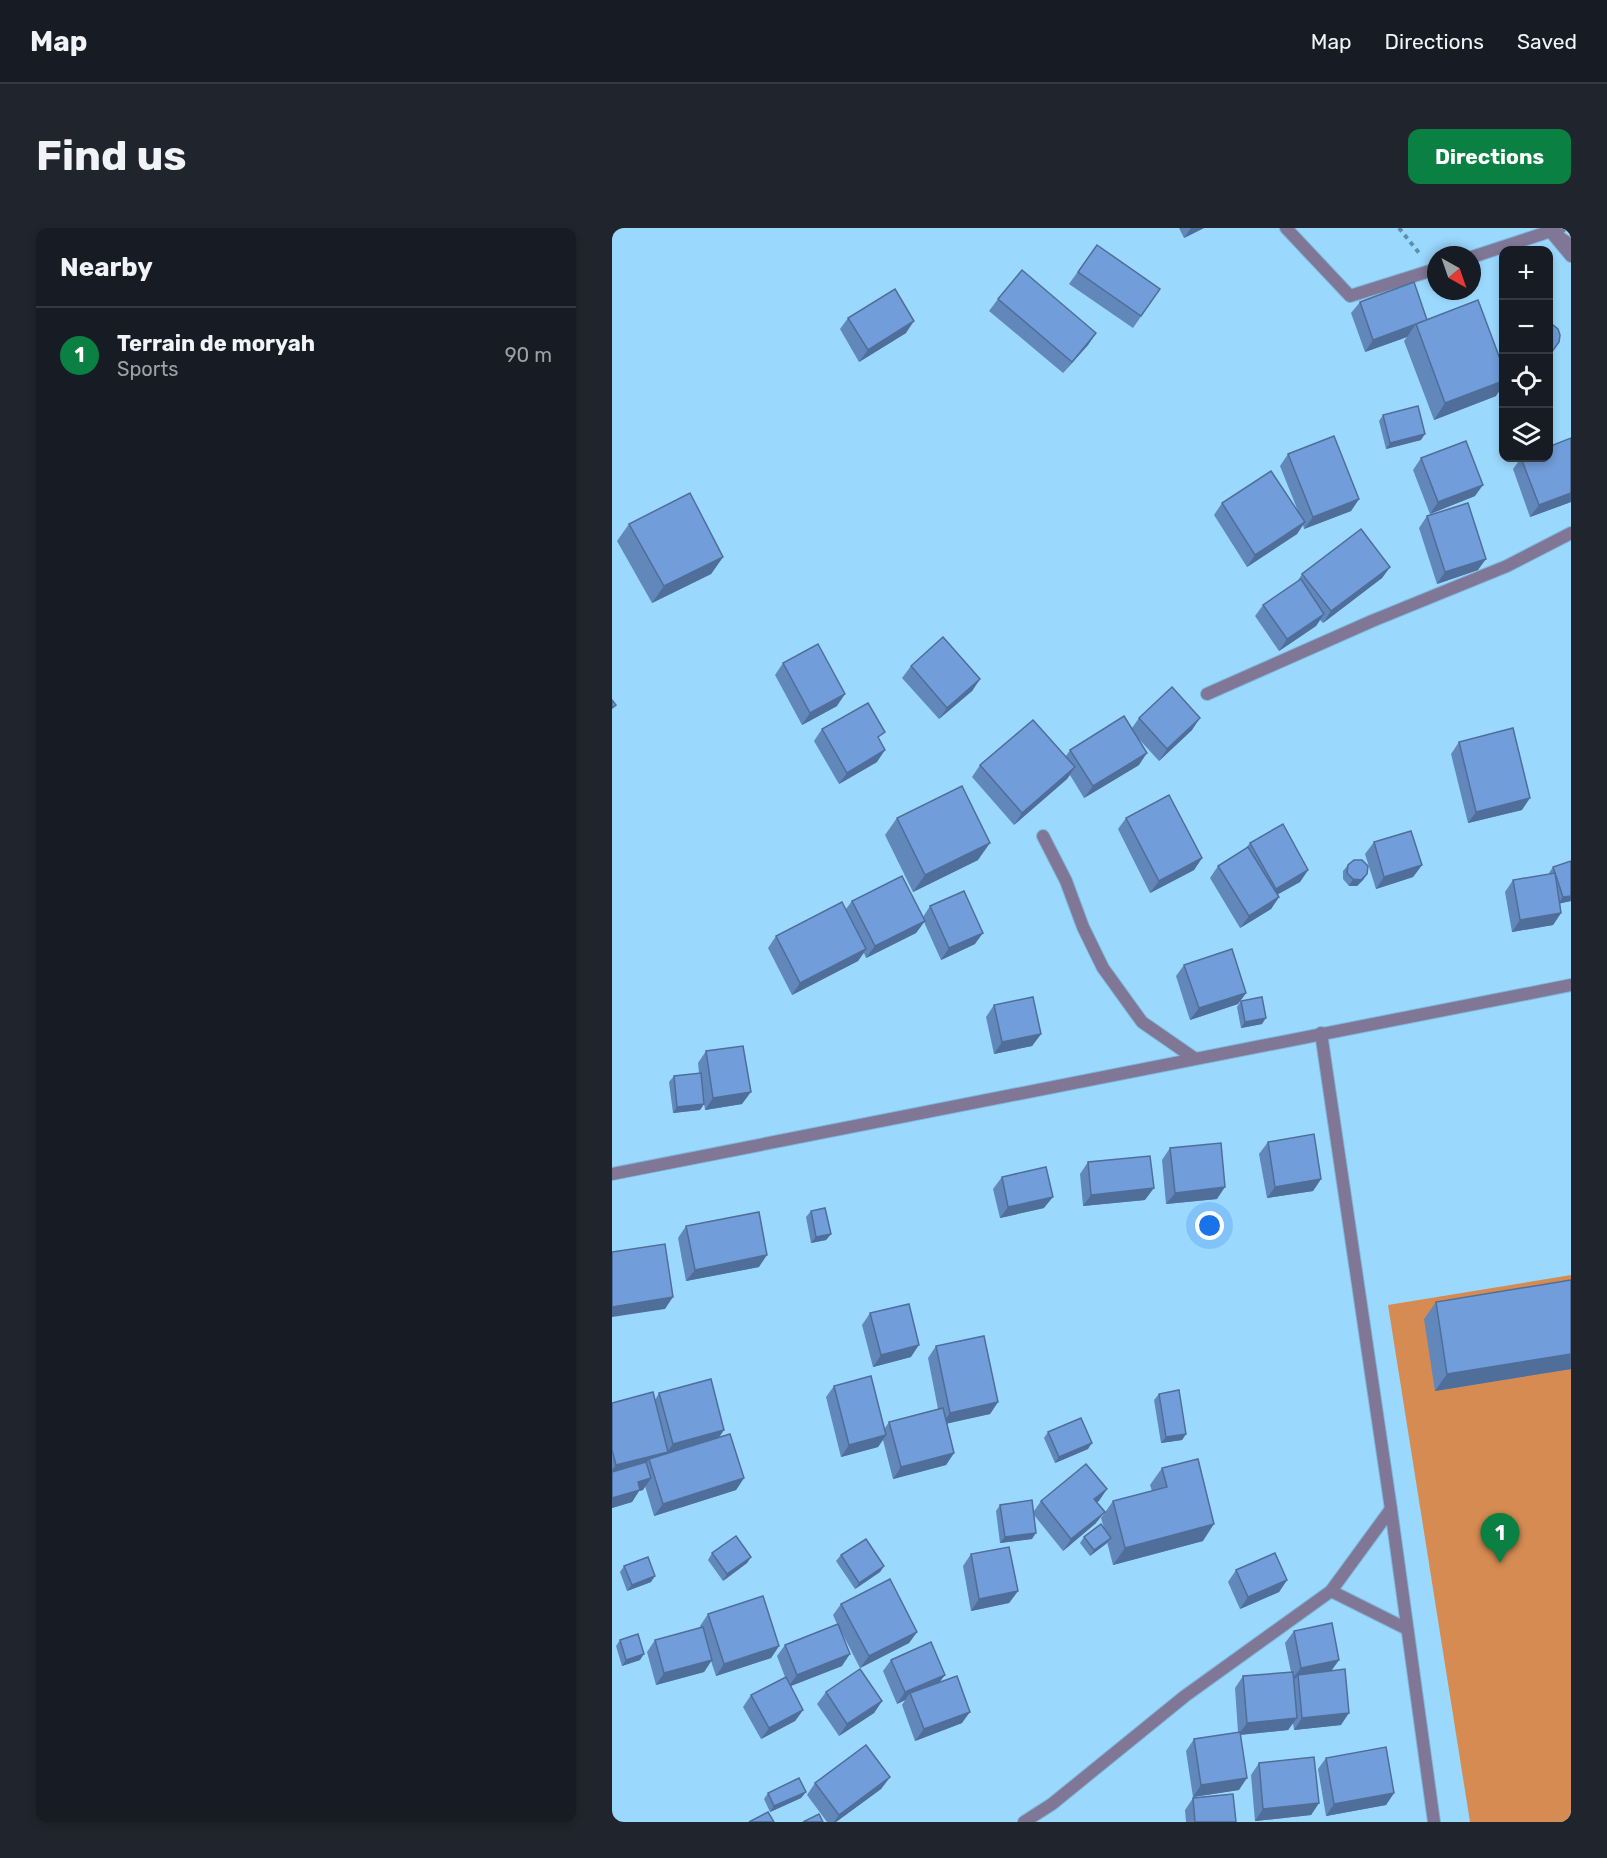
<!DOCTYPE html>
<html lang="en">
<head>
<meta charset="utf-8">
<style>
  body { margin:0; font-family:Rubik,sans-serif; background:#20242c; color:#f1f3f6 }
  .controls { position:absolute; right:18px; top:18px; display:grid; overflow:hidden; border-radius:12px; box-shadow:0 3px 9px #0003 }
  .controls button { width:54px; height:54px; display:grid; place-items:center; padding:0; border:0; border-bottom:2px solid #363941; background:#171b24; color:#f1f3f6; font:30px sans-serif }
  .compass { position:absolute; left:815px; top:18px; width:54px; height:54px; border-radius:50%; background:#171b24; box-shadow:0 3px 9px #0003; rotate:140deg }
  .you { position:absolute; left:598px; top:998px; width:21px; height:21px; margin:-15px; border:4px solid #fff; border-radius:50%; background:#1a73e8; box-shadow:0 0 0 9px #1a73e833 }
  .badge { display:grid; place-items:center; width:39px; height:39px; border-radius:50%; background:#0b8043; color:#fff; font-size:20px; font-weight:700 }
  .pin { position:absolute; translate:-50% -50px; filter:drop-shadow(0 2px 3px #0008) }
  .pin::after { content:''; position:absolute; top:32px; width:21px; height:18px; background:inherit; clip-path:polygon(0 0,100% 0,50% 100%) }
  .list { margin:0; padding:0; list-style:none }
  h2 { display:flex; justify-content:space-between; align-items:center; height:78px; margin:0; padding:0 24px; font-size:26px }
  h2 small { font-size:20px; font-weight:400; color:#9ea1a6 }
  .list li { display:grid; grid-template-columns:39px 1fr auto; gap:18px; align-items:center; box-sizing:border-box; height:96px; padding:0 24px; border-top:2px solid #363941 }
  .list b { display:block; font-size:22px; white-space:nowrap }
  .list p { margin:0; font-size:20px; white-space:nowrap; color:#9ea1a6 }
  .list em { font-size:20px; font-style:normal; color:#9ea1a6 }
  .icon { flex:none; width:33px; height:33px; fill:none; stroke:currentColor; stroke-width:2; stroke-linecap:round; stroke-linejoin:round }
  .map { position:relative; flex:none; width:959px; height:1594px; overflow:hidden; border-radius:12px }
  header { display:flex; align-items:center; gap:36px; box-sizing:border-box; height:84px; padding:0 30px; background:#171b24; border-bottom:2px solid #363941 }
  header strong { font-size:28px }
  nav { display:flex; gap:33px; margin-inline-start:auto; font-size:21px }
  .intro { display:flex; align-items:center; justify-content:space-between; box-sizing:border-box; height:144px; padding:0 36px }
  h1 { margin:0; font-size:42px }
  .button { padding:15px 27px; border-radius:12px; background:#0b8043; color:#fff; font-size:21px; font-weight:700 }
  main { display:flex; gap:36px; padding:0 36px }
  aside { flex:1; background:#171b24; border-radius:12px; box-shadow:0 3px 9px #0003 }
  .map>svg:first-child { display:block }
  .green { fill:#d58b52 }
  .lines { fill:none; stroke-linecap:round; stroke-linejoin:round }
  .service-casing { stroke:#7fb6d9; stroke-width:14 }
  .minor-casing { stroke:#7fb6d9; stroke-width:14 }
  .tertiary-casing { stroke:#7fb6d9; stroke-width:14 }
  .path { stroke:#5d8eac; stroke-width:4; stroke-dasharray:4.5 4.5; stroke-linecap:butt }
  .service { stroke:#7f7795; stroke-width:12 }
  .minor { stroke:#7f7795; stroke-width:12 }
  .tertiary { stroke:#7f7795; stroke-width:12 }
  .wall { fill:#6187bb }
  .shaded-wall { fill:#4f6e99 }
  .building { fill:#719dda; stroke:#4f6e99; stroke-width:1.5 }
</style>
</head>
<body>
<header>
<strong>Map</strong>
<nav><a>Map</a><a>Directions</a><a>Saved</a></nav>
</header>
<div class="intro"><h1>Find us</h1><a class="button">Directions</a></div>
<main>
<aside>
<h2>Nearby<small></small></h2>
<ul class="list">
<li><span class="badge">1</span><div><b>Terrain de moryah</b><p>Sports</p></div><em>90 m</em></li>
</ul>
</aside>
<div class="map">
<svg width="959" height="1594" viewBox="0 0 959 1594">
  <rect width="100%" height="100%" fill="#9bd8fe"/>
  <polygon class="green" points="959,1047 959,1594 858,1594 776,1077"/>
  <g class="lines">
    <defs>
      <polyline id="service" points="431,608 454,653 471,699 491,740 530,794 582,830"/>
      <g id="minor">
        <polyline points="674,0 738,68 824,41"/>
        <polyline points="959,17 939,4 959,28"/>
        <polyline points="860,29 948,0"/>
        <polyline points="595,466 760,393 895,338 959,305"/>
        <polyline points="709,805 779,1281 822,1594"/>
        <polyline points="719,1363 795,1401"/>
        <polyline points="412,1594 440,1576 573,1468 719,1363 779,1281"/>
      </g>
      <polyline id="tertiary" points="0,946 959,757"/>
    </defs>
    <use href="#service" class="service-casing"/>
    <use href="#minor" class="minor-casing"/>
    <use href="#tertiary" class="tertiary-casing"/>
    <polyline class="path" points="787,0 807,25"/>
    <use href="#service" class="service"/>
    <use href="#minor" class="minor"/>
    <use href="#tertiary" class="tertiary"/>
  </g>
  <g class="wall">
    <polygon points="567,0 592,0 572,10"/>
    <polygon points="485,17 548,61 521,100 457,56"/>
    <polygon points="386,71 484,105 476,117 451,145 377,83"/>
    <polygon points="748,74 815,92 884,168 822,192 792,113 795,109 753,124 739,85"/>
    <polygon points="236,90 294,105 247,134 228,101"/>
    <polygon points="771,187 809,212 774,221 767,193"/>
    <polygon points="676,226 747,271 739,283 692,301 691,297 685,306 635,339 602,287 610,275 686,283 668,238"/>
    <polygon points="809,230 863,268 818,286 801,242"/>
    <polygon points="909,230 959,274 918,289 901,241"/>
    <polygon points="815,288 866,342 825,356 807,300"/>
    <polygon points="17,296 111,329 99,346 40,375 5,313"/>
    <polygon points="778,339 770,350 711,395 708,392 704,398 667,423 643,388 651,377 685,354 690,346"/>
    <polygon points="171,435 225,478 190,497 163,447"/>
    <polygon points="299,438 368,451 360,463 327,491 290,450"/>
    <polygon points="527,490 580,502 547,533 525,509 527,537 472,570 458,547 455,551 402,597 360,549 368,537 454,528 458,522 520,500"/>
    <polygon points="210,501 265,534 227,556 202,513"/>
    <polygon points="847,514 910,582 856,595 839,526"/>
    <polygon points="285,590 366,632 301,664 273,607"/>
    <polygon points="514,590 590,630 582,642 538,665 506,601"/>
    <polygon points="762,614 810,637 801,649 764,661 753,626"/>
    <polygon points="638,615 696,642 688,654 665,667 667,669 659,681 628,700 598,650 606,638 633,621"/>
    <polygon points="736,637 755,646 751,652 745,658 737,658 731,651 731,643"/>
    <polygon points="941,639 959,673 948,675 949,685 941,697 900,704 893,664 901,652 937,646 937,645"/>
    <polygon points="240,673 311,689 318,678 363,716 329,732 312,694 304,705 254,730 252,725 246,733 180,767 156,720 164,708 234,681"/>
    <polygon points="572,737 634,765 626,776 578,792 564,748"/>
    <polygon points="629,773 650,796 629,800 625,779"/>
    <polygon points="382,777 429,806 420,818 382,826 374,789"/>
    <polygon points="94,823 130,876 93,882 91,868 92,876 88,882 61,885 57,854 62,848 87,845 86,835"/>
    <polygon points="656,914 709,951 701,963 655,970 647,926"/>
    <polygon points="558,920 605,971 554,976 550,932"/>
    <polygon points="476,934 533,972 471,978 468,946"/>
    <polygon points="390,949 432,980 388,990 381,961"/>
    <polygon points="199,983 219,1006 214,1012 199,1015 194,989"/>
    <polygon points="74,998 147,1039 74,1053 66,1010"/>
    <polygon points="959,1052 959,1141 823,1163 812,1091 824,1074"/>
    <polygon points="258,1085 299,1129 261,1139 250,1097"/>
    <polygon points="324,1118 386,1174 378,1186 335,1195 342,1225 334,1237 281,1251 271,1212 266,1219 229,1229 214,1169 222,1158 273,1200 277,1194 326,1181 316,1130"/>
    <polygon points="47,1165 107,1209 132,1250 124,1262 42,1288 33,1258 31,1262 27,1263 20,1274 0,1280 0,1175 43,1172"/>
    <polygon points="547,1166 574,1206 570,1212 549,1215 542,1172"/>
    <polygon points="436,1204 476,1221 443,1235 432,1210"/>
    <polygon points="550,1240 591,1313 501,1337 495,1314 478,1328 468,1315 472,1309 492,1300 489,1290 501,1273 540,1263 538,1257"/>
    <polygon points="495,1261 485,1274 484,1295 451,1323 422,1287 420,1311 388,1315 384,1283 388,1277 422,1283 429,1273"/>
    <polygon points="100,1325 139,1329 135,1335 111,1353 96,1332"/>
    <polygon points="359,1326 406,1363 397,1375 359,1383 351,1338"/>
    <polygon points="229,1327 272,1338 268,1344 243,1361 224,1333"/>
    <polygon points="12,1338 39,1354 15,1363 8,1344"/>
    <polygon points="624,1342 675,1352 667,1364 628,1381 616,1354"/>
    <polygon points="229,1376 305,1404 297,1415 248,1440 227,1399 230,1438 179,1458 191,1482 183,1493 149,1511 131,1479 139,1467 173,1449 165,1428 173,1417 225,1396 221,1387"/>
    <polygon points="96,1386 167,1418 159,1430 104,1448 99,1433 92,1444 44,1457 35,1424 43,1412 89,1400 88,1398"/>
    <polygon points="682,1403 727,1432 719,1443 729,1497 682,1502 681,1495 676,1502 628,1507 627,1562 581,1569 574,1523 582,1511 626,1504 623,1460 631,1448 679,1444 673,1415"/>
    <polygon points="8,1412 28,1432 10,1438 4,1418"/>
    <polygon points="279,1432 328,1454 350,1495 303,1513 290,1477 293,1472 285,1476 271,1443"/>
    <polygon points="214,1464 270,1473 262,1485 227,1508 205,1476"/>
    <polygon points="714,1530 782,1565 774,1577 714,1588 706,1541"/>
    <polygon points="647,1535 707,1575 699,1587 643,1593 639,1547"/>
    <polygon points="278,1549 269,1561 224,1594 215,1594 195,1567 203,1555"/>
    <polygon points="194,1564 189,1570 158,1584 152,1571 156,1565"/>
    <polygon points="581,1570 624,1594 574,1594 573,1582"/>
  </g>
  <g class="shaded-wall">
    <polygon points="579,0 592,0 572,10"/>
    <polygon points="302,93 294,105 247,134 256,122"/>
    <polygon points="803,97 795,109 753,124 761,112"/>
    <polygon points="484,105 476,117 451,145 460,134"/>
    <polygon points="891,153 891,158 884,168 822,192 833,175"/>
    <polygon points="813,206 809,212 774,221 778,215"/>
    <polygon points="871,257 863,268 818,286 826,274"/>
    <polygon points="959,265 959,274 918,289 927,277"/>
    <polygon points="747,271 739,283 692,301 701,289"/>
    <polygon points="693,294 685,306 635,339 643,327"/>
    <polygon points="111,329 99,346 40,375 52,358"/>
    <polygon points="874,331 866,342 825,356 833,344"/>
    <polygon points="778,339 770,350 711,395 719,383"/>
    <polygon points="712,386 704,398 667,423 675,411"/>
    <polygon points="368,451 360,463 327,491 335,480"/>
    <polygon points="233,466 225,478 190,497 198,485"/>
    <polygon points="588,490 580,502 547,533 555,521"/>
    <polygon points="273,522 265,534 227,556 235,545"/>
    <polygon points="535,525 527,537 472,570 481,558"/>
    <polygon points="463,539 455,551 402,597 410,585"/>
    <polygon points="918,570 910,582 856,595 864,584"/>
    <polygon points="378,615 366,632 301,664 313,647"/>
    <polygon points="590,630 582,642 538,665 547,653"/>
    <polygon points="810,637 801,649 764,661 772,649"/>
    <polygon points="696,642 688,654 655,672 664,661"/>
    <polygon points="755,646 751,652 745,658 737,658 741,651"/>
    <polygon points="959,668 959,673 946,676 951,669"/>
    <polygon points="667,669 659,681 628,700 637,688"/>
    <polygon points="949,685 941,697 900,704 908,692"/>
    <polygon points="313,693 304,705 254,730 263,718"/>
    <polygon points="371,705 363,716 329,732 337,720"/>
    <polygon points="254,721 246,733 180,767 188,755"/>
    <polygon points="634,765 626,776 578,792 587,780"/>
    <polygon points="654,790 650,796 629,800 633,794"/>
    <polygon points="429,806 420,818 382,826 390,814"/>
    <polygon points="139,864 130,876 93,882 101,870"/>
    <polygon points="92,876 88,882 61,885 65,879"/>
    <polygon points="709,951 701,963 655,970 663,959"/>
    <polygon points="613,959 605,971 554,976 563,965"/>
    <polygon points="542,960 533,972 471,978 479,967"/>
    <polygon points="441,969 432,980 388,990 396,979"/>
    <polygon points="219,1006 214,1012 199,1015 204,1009"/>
    <polygon points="155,1027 147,1039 74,1053 83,1042"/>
    <polygon points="61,1069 53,1081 0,1089 0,1079"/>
    <polygon points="307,1117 299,1129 261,1139 269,1127"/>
    <polygon points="959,1126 959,1141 823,1163 835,1146"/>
    <polygon points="386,1174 378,1186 329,1197 338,1185"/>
    <polygon points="112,1202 104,1214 37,1231 31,1240 0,1248 0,1242 4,1237 55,1224 61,1216"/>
    <polygon points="574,1206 570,1212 549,1215 554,1209"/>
    <polygon points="274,1207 266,1219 229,1229 237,1217"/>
    <polygon points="480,1215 476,1221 443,1235 447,1229"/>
    <polygon points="342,1225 334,1237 281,1251 289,1239"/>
    <polygon points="39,1250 31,1262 27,1263 20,1274 0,1280 0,1270 26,1254"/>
    <polygon points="132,1250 124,1262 42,1288 51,1276"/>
    <polygon points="495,1261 487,1273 474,1283 482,1271"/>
    <polygon points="493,1284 484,1295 451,1323 459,1311"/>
    <polygon points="602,1296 591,1313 501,1337 513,1320"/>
    <polygon points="424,1305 420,1311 388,1315 393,1309"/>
    <polygon points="499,1310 494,1316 478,1328 482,1322"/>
    <polygon points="139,1329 135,1335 111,1353 115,1346"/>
    <polygon points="272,1338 268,1344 243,1361 247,1355"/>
    <polygon points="43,1348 39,1354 15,1363 20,1357"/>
    <polygon points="675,1352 667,1364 628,1381 636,1369"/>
    <polygon points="406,1363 397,1375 359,1383 367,1371"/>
    <polygon points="305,1404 297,1415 248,1440 257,1428"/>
    <polygon points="167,1418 159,1430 104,1448 112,1436"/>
    <polygon points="32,1426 28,1432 10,1438 14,1432"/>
    <polygon points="238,1426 230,1438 176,1459 185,1447"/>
    <polygon points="100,1432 92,1444 44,1457 52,1445"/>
    <polygon points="727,1432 719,1443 686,1447 683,1451 680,1451 689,1440"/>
    <polygon points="333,1447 324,1459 298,1465 293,1472 285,1476 293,1464"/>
    <polygon points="270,1473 262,1485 227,1508 235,1496"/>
    <polygon points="191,1482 183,1493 149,1511 157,1500"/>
    <polygon points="358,1484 350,1495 303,1513 312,1501"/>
    <polygon points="737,1485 729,1497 682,1502 690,1490"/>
    <polygon points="685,1490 676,1502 626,1507 635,1495"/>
    <polygon points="278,1549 269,1561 224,1594 222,1594 227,1587"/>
    <polygon points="635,1550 627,1562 581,1569 589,1557"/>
    <polygon points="194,1564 189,1570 158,1584 162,1578"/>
    <polygon points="782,1565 774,1577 714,1588 722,1576"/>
    <polygon points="707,1575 699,1587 643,1593 651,1581"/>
  </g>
  <g class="building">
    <polygon points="485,17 548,61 529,88 466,44"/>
    <polygon points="410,42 484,105 460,134 386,71"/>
    <polygon points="802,54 815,92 761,112 748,74"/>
    <polygon points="283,61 302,93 256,122 236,90"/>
    <polygon points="866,72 891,139 891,153 833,175 804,96"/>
    <polygon points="936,93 946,101 948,107 947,114 939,125 936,125"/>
    <polygon points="806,178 813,206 778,215 771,187"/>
    <polygon points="722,208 747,271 701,289 676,226"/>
    <polygon points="959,210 959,265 927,277 909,230 936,230 936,219"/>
    <polygon points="854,213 871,257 826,274 809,230"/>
    <polygon points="659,243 693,294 643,327 610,275"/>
    <polygon points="78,265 111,329 52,358 17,296"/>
    <polygon points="856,275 874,331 833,344 815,288"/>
    <polygon points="749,301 778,339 719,383 690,346"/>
    <polygon points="689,351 712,386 675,411 651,377"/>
    <polygon points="331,409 368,451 335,480 299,438"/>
    <polygon points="206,416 233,466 198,485 171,435"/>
    <polygon points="560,459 588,490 555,521 527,490"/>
    <polygon points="0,472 4,477 0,480"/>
    <polygon points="256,475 273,504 266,509 273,522 235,545 210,501"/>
    <polygon points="512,488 535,525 481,558 458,522"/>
    <polygon points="421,492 463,539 410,585 368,537"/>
    <polygon points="901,500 918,570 864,584 847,514"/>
    <polygon points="350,558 378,615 313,647 285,590"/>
    <polygon points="557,567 590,630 547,653 514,590"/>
    <polygon points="671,596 696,642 664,661 638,615"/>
    <polygon points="799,603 810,637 772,649 762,614"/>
    <polygon points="636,619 667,669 637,688 606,638"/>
    <polygon points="742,632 750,632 756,638 755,646 749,652 741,651 735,645 736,637"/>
    <polygon points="959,633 959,668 951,669 941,639"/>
    <polygon points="943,645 949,685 908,692 901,652"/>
    <polygon points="290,648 313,693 263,718 240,673"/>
    <polygon points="352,663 371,705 337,720 318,678"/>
    <polygon points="230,674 254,721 188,755 164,708"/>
    <polygon points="620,721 634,765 587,780 572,737"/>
    <polygon points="421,769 429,806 390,814 382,777"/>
    <polygon points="650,769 654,790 633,794 629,773"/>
    <polygon points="131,818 139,864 101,870 94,823"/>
    <polygon points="89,845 92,876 65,879 62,848"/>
    <polygon points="702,906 709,951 663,959 656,914"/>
    <polygon points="609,915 613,959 563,965 558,920"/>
    <polygon points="538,928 542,960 479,967 476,934"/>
    <polygon points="434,939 441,969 396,979 390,949"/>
    <polygon points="213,980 219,1006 204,1009 199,983"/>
    <polygon points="147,984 155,1027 83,1042 74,998"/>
    <polygon points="53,1016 61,1069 0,1079 0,1024"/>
    <polygon points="959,1052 959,1126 835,1146 824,1074"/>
    <polygon points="297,1076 307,1117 269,1127 258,1085"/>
    <polygon points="372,1108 386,1174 338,1185 324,1118"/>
    <polygon points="259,1148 274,1207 237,1217 222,1158"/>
    <polygon points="99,1151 112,1202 61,1216 47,1165"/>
    <polygon points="567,1162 574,1206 554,1209 547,1166"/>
    <polygon points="41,1164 56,1224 4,1237 0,1222 0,1175"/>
    <polygon points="331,1180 342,1225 289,1239 277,1194"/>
    <polygon points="469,1190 480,1215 447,1229 436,1204"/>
    <polygon points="118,1206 132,1250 51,1276 37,1231"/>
    <polygon points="586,1231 602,1296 513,1320 501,1273 555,1259 550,1240"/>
    <polygon points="34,1234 39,1250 26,1254 28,1262 0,1270 0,1244"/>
    <polygon points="474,1236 495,1261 482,1271 493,1284 459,1311 429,1273"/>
    <polygon points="420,1272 424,1305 393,1309 388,1277"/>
    <polygon points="489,1296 499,1310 482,1322 472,1309"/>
    <polygon points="124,1308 139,1329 115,1346 100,1325"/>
    <polygon points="254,1311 272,1338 247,1355 229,1327"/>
    <polygon points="397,1319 406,1363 367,1371 359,1326"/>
    <polygon points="663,1325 675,1352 636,1369 624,1342"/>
    <polygon points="36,1329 43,1348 20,1357 12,1338"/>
    <polygon points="278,1351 305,1404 257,1428 229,1376"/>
    <polygon points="151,1368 167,1418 112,1436 96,1386"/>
    <polygon points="720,1395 727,1432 689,1440 682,1403"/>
    <polygon points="226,1396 238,1426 185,1447 173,1417"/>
    <polygon points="91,1399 100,1432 52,1445 43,1412"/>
    <polygon points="26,1406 32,1426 14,1432 8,1412"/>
    <polygon points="319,1414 333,1447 293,1464 279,1432"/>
    <polygon points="248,1441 270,1473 235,1496 214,1464"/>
    <polygon points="733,1441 737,1485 690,1490 686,1447"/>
    <polygon points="681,1444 685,1490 635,1495 631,1448"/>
    <polygon points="345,1448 358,1484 312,1501 298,1465"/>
    <polygon points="174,1449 191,1482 157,1500 139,1467"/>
    <polygon points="628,1504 635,1550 589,1557 582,1511"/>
    <polygon points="254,1517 278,1549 227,1587 203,1555"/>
    <polygon points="774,1519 782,1565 722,1576 714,1530"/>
    <polygon points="702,1529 707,1575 651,1581 647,1535"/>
    <polygon points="187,1550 194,1564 162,1578 156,1565"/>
    <polygon points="621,1566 624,1594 583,1594 581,1570"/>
    <polygon points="156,1584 162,1594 137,1594"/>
    <polygon points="207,1586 211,1594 191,1594"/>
  </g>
</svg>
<div class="controls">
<button>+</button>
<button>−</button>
<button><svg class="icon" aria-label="locate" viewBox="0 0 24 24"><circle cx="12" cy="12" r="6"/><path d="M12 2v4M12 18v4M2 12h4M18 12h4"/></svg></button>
<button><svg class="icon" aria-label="layers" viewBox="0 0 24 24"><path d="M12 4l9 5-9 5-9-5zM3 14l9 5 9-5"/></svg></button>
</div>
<svg class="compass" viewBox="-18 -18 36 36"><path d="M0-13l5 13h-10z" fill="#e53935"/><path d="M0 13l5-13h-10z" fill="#9ea1a6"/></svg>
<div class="you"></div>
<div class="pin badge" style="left:888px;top:1335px">1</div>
</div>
</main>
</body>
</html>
